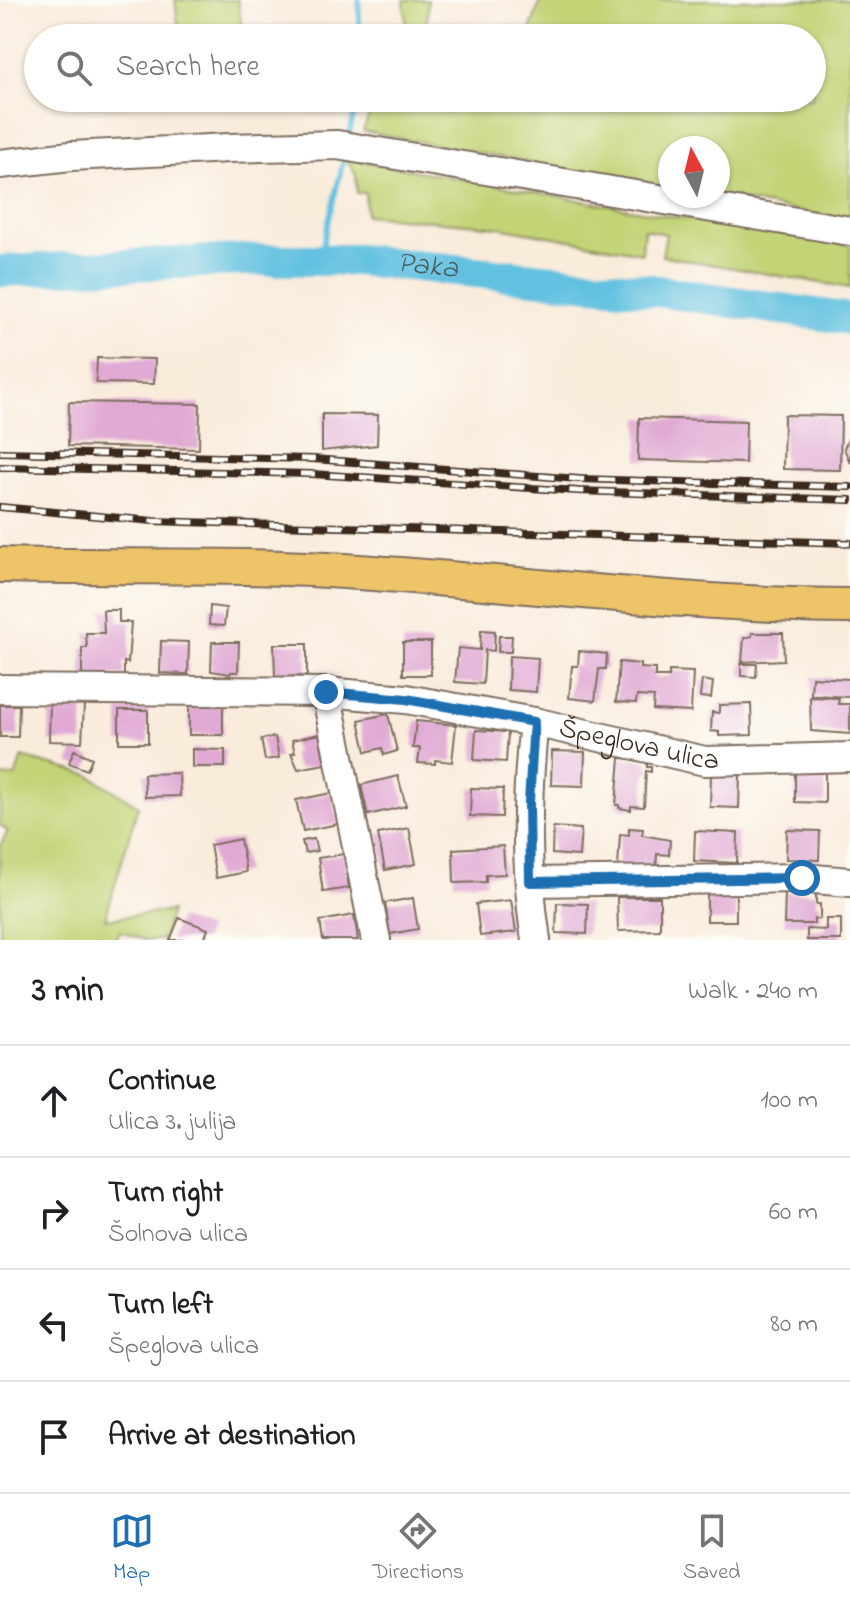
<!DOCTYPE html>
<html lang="en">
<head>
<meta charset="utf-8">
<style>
  body { margin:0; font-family:"Indie Flower",sans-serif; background:#f2f2f2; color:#202124 }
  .compass { position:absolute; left:658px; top:136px; width:72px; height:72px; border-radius:50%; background:#fff; box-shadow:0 2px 6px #0004; rotate:353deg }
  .stop { position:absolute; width:24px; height:24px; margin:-18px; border:6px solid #1f6fb2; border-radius:50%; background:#fff }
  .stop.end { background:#1f6fb2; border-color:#fff; box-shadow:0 2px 8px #0008 }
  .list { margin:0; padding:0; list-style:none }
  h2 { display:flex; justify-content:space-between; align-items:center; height:104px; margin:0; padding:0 32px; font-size:34px }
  h2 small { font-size:26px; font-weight:400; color:#757577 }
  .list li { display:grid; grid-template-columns:52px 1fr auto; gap:24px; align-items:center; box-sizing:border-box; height:112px; padding:0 32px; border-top:2px solid #e0e0e0 }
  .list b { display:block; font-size:30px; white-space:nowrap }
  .list p { margin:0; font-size:26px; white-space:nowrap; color:#757577 }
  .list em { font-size:26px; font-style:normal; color:#757577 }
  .icon { flex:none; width:44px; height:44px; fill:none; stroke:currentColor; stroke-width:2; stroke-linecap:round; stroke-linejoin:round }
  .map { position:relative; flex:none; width:850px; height:940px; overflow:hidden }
  .search { position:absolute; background:#fff; box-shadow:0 2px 6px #0004; left:24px; right:24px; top:24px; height:88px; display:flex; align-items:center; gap:20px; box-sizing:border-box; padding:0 28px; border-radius:44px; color:#757577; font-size:30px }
  .sheet { height:552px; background:#fff }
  nav { display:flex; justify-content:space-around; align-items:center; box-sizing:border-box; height:112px; border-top:2px solid #e0e0e0; background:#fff; font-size:22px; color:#757577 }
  nav a { display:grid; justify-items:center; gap:4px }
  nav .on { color:#1f6fb2 }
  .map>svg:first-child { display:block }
  .green { fill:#c3d376; stroke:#7f7e4a; stroke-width:2 }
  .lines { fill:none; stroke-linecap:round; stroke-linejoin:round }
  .stream { stroke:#62c1e0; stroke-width:5 }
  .river { stroke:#62c1e0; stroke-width:32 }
  .building { fill:#e1aad4 }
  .minor-casing { stroke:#7e6e60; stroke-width:32 }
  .major-casing { stroke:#7e6e60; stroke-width:38 }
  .minor { stroke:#fff; stroke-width:28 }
  .major { stroke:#eec469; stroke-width:34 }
  .rail-casing { stroke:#3b2a1e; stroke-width:8 }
  .rail { stroke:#fdfcf7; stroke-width:5; stroke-dasharray:15; stroke-linecap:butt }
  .route { stroke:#1f6fb2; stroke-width:10 }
  .labels { text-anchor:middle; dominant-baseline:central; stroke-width:6; stroke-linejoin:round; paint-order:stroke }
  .street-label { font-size:28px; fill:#3b2a1e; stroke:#fdfcf7 }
  .water-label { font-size:30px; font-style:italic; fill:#495f62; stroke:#fdfcf7 }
</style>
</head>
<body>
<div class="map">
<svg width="850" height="940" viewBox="0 0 850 940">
  <rect width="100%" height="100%" fill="#fdfcf7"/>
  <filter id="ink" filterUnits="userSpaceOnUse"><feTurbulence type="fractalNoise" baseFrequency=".0125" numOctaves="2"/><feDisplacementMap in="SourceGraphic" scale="16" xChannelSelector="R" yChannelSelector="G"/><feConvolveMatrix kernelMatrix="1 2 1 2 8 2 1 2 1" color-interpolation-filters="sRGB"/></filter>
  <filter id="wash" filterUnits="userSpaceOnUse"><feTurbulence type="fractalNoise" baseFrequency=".006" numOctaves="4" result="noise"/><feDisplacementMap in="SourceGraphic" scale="32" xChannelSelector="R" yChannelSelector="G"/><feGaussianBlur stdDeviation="1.8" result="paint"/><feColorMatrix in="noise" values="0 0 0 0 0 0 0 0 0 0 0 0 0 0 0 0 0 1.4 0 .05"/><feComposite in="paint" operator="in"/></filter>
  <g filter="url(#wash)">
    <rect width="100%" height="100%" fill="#f9ecdb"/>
    <g class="green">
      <polygon points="175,0 238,0 243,38 180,38"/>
      <polygon points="404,0 428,0 427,25 456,38 402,38 406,21"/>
      <polygon points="541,0 850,0 850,221 718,196 718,148 670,148 670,189 363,131 376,98 812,98 812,38 527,38"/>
      <polygon points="345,158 658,214 850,245 850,288 662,256 666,234 644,229 642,253 499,227 366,215 365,193 357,193 356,175"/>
      <polygon points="22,757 89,775 138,806 105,919 171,911 162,940 145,940 120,931 115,940 0,939 0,846 8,831 0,825 0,776 15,777"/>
    </g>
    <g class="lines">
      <g class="stream">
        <polyline points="359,0 360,38"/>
        <polyline points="349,136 358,98"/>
        <polyline points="319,260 345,154"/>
      </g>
      <path class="river" id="s1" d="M0 271 240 260H359L651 290 850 319"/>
    </g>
    <g id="blocks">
      <g class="building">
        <polygon points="97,358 155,359 154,384 96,383"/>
        <polygon points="69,402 200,404 199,449 68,446"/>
        <polygon points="322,414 378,415 377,445 322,451"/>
        <polygon points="784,415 841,416 840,470 783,469"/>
        <polygon points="639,418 746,421 745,463 638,460"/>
        <polygon points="850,436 850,463 844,448"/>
        <polygon points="210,606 226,608 224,626 209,625"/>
        <polygon points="103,610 119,610 119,622 131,622 128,663 124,662 124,676 110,676 110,682 82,682 82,648 87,648 86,633 104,633"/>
        <polygon points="481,630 495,631 494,651 485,650 483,684 455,682 458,648 480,650"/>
        <polygon points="752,633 783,633 784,660 742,662 744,638 752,636"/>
        <polygon points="499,636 512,636 511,652 498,652"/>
        <polygon points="161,641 189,642 188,674 160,673"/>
        <polygon points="212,642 239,642 238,672 231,672 230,674 211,671"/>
        <rect x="403" y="642" width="28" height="33"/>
        <polygon points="274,644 307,644 307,676 275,677"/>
        <polygon points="579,651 607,654 606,669 599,669 595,701 569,698 572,666 578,666"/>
        <polygon points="509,656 538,658 536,692 508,690"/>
        <polygon points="619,662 640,664 640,668 655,669 655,677 669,677 669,671 693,672 691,712 653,710 654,697 637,696 636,703 616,702"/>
        <polygon points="741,664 757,664 756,677 741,676"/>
        <polygon points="812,677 850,679 850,697 811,695"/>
        <polygon points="702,680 713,682 711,698 700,697"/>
        <polygon points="810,697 839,698 838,704 850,704 850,734 811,731"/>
        <polygon points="50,702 84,704 82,742 49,741"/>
        <polygon points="751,704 752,735 719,736 719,732 711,731 712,712 719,713 719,705"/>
        <polygon points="0,705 19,705 18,737 0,737"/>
        <rect x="189" y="706" width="34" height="29"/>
        <rect x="119" y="710" width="29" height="33"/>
        <polygon points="388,714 397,751 384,755 382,748 366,752 359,720"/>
        <polygon points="416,721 456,725 452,762 435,760 435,764 418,763 420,748 413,748"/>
        <polygon points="476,730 508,732 506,762 474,760"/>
        <polygon points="319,734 325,764 298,769 291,753 295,753 292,740"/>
        <polygon points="275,737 279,758 265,760 261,739"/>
        <polygon points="192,749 225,750 225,767 192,767"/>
        <polygon points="74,750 92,758 87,770 69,763"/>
        <polygon points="552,751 585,752 584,786 551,785"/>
        <polygon points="620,758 647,760 647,767 651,767 651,772 646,771 644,807 631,806 631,810 619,808 619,805 616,805"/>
        <polygon points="795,772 825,773 825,803 795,802"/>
        <polygon points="179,773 180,796 145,797 144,774"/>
        <polygon points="711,774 740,775 739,808 710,807"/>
        <polygon points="398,776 406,806 368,815 361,785"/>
        <polygon points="471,788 503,789 502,817 470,816"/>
        <polygon points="332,793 338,824 303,831 296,800"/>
        <polygon points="553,827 581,829 579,856 552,854"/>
        <polygon points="409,828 416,864 385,870 378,834"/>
        <polygon points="629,828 643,829 642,835 670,840 669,855 657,854 656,869 618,867 620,834 629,835"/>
        <polygon points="787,830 820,831 819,860 786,859"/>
        <polygon points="695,831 738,833 737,863 694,861"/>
        <polygon points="240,839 246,872 216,878 210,845"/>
        <polygon points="314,839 317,851 305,853 302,841"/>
        <polygon points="503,846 505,874 486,875 486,882 454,883 453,849"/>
        <polygon points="344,854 349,888 323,892 318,858"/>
        <polygon points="785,892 816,893 816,904 820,904 820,919 814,919 814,924 784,924"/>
        <rect x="707" y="893" width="29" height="28"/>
        <polygon points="617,897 660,897 660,930 618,931"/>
        <polygon points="413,898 418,929 390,934 385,903"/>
        <polygon points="511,900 516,932 480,936 476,904"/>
        <polygon points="557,903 588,904 587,934 556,933"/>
        <polygon points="354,915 358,940 323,940 320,921"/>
        <polygon points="179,918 208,929 204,940 170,940"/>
        <polygon points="826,919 841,919 841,940 807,940 807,929 826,930"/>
      </g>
    </g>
  </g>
  <g filter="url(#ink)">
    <use href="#blocks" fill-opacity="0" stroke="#7e6e60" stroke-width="2"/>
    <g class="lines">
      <defs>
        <g id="minor">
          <polyline points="0,164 71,156 229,148 337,145 850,231"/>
          <path id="s2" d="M0 689 326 692 406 699 534 722 705 761 850 757"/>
          <polyline points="326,692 376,940"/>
          <path d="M534 722C526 794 525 869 536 940"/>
          <polyline points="530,882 802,878 850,882"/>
        </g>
        <path id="major" d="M0 565C119 568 239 563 359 572 523 583 685 605 850 606"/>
      </defs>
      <use href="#minor" class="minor-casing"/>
      <use href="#major" class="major-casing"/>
      <use href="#minor" class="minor"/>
      <use href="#major" class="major"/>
      <defs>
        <g id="rail">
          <polyline points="0,452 313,459 579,479 850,487"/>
          <polyline points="0,467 312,474 578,491 850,500"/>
          <polyline points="0,507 153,521 850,543"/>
        </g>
      </defs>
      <use href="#rail" class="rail-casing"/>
      <use href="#rail" class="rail"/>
    </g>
  </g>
  <g class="lines" filter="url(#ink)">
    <polyline class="route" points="326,692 406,699 534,722 529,802 530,882 802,878"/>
  </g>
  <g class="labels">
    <g class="street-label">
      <text stroke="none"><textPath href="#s2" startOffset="644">Špeglova ulica</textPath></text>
    </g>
    <g class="water-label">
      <text stroke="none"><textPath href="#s1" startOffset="428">Paka</textPath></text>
    </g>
  </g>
</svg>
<svg class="compass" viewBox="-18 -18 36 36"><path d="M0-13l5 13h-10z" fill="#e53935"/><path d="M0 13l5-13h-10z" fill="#757577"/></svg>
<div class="stop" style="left:802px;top:878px"></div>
<div class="stop end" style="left:326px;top:692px"></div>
<div class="search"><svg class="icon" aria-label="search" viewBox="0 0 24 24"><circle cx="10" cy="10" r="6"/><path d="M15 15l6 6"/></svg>Search here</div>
</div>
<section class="sheet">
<h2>3 min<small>Walk · 240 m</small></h2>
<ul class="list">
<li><svg class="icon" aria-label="ahead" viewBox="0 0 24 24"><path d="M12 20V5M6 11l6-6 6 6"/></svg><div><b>Continue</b><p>Ulica 3. julija</p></div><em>100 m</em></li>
<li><svg class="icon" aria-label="right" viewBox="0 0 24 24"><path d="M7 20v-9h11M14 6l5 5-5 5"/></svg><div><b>Turn right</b><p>Šolnova ulica</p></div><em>60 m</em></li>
<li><svg class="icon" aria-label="left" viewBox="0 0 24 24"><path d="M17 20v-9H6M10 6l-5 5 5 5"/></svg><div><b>Turn left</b><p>Špeglova ulica</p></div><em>80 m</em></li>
<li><svg class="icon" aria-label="arrive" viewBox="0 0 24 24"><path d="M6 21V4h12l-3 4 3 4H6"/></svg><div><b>Arrive at destination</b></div></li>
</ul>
</section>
<nav>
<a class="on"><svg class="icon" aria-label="map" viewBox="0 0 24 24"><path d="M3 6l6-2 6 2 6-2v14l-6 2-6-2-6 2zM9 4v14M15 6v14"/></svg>Map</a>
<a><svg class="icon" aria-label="directions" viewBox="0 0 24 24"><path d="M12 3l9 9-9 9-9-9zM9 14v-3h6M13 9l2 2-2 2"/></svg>Directions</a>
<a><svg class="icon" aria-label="saved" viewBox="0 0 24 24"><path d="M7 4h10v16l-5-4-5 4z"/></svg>Saved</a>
</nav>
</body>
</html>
